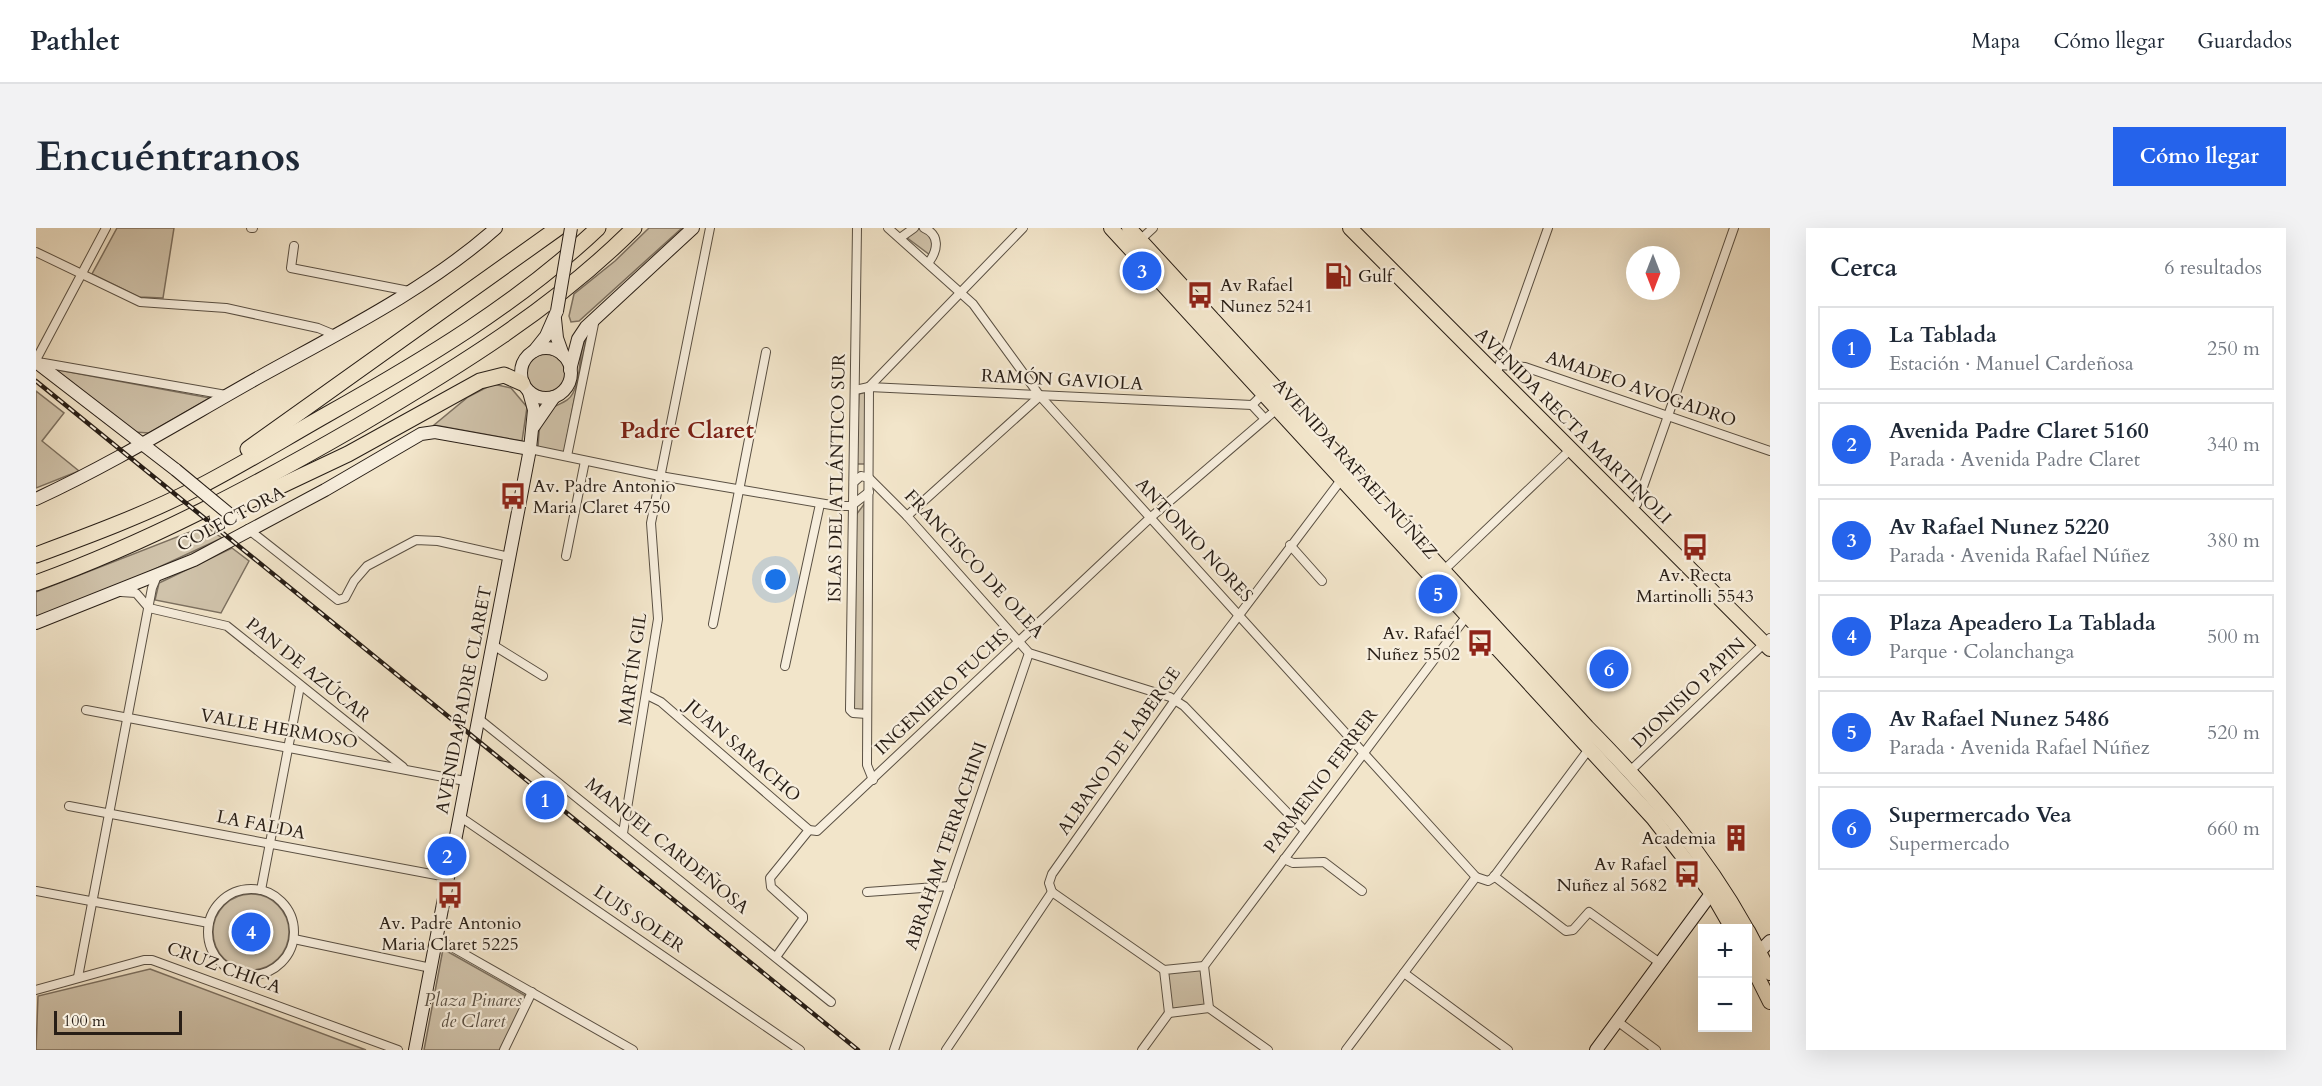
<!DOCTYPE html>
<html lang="es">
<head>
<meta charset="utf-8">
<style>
  body { margin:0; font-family:Cardo,serif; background:#f2f2f3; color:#1f2937 }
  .controls { position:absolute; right:18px; bottom:18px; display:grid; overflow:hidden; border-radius:0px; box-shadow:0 6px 24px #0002 }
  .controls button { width:54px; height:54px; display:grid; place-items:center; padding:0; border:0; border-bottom:2px solid #e0e1e3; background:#fff; color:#1f2937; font:30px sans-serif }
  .compass { position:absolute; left:1590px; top:18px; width:54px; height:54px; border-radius:50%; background:#fff; box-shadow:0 6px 24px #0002; rotate:180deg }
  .scale { position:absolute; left:18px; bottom:15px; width:128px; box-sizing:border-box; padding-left:6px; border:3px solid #281e16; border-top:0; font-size:16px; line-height:21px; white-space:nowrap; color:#281e16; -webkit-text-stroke:4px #f7eedd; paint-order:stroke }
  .you { position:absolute; left:740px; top:352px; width:21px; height:21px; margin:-15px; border:4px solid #fff; border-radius:50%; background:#1a73e8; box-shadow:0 0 0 9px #1a73e833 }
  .badge { display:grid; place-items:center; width:39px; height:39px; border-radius:50%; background:#2563eb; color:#fff; font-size:20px; font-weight:700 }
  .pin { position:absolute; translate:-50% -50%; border:3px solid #fff; box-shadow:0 2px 6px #0006 }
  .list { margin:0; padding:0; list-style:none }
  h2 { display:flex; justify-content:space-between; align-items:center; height:78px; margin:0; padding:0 24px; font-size:26px }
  h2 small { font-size:20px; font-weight:400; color:#747a83 }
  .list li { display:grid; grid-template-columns:39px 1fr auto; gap:18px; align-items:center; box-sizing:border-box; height:84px; margin:0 12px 12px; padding:0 12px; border:2px solid #e0e1e3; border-radius:0px }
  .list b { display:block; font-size:22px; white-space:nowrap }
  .list p { margin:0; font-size:20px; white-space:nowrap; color:#747a83 }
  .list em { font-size:20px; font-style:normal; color:#747a83 }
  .map { position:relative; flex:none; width:1734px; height:822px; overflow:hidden; border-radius:0px }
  header { display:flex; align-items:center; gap:36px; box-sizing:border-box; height:84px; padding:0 30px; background:#fff; border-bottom:2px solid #e0e1e3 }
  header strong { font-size:28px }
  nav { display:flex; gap:33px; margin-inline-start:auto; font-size:21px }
  .intro { display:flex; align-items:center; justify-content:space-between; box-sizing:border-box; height:144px; padding:0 36px }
  h1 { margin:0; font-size:42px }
  .button { padding:15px 27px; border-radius:0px; background:#2563eb; color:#fff; font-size:21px; font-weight:700 }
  main { display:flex; gap:36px; padding:0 36px }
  aside { flex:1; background:#fff; border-radius:0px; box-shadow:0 6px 24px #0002 }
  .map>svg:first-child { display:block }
  .green { fill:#d0c3ab; stroke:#7c7060; stroke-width:1.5 }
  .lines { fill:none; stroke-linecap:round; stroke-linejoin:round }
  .street-casing { stroke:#5a5043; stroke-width:10 }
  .secondary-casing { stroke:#281e16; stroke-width:14 }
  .primary-casing { stroke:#281e16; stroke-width:16 }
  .highway-casing { stroke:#281e16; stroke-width:17 }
  .street { stroke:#f7eedd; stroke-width:8 }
  .secondary { stroke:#f7eedd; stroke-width:12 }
  .primary { stroke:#f2e5ca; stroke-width:14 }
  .highway { stroke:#f2e5ca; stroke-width:15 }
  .rail-casing { stroke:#281e16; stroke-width:4.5 }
  .rail { stroke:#f7eedd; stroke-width:2; stroke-dasharray:7; stroke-linecap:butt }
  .secondary-bridge-casing { stroke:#281e16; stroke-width:14; stroke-linecap:butt }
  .secondary-bridge { stroke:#f7eedd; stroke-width:12 }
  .labels { text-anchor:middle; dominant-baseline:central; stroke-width:4.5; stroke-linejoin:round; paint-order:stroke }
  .poi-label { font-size:18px; fill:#281e16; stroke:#f7eedd; text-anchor:start }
  .street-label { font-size:18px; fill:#281e16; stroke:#f7eedd }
  .park-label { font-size:18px; font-style:italic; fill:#5a5043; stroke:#f7eedd }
  .district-label { font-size:24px; font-weight:bold; fill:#7a1f14; stroke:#f7eedd }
</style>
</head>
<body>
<header>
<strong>Pathlet</strong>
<nav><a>Mapa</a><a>Cómo llegar</a><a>Guardados</a></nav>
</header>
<div class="intro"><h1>Encuéntranos</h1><a class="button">Cómo llegar</a></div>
<main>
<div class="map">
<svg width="1734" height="822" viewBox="0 0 1734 822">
  <rect width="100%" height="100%" fill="#f2e5ca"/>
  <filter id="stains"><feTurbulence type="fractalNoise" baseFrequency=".00333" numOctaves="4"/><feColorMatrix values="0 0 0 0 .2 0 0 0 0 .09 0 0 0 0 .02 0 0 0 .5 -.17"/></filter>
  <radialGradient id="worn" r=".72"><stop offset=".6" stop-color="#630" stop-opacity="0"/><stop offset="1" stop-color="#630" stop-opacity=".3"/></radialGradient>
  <g class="green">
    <polygon points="81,0 138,0 127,70 103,69 56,46"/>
    <polygon points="613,0 646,0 543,93 535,94 533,88 538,66 579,33"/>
    <polygon points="880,1 889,2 898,13 894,27 870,9"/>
    <path d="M551 106 528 225 502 220C503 206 502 190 514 181 523 175 532 175 537 165 547 145 541 125 551 106Z"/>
    <circle cx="510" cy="145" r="19"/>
    <polygon points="17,141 174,170 113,205 98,204"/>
    <polygon points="457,156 475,160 491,179 486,213 398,197 432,169"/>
    <polygon points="0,163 28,185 6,213 43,243 0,260"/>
    <polygon points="830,164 830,236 820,236 823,166"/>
    <polygon points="832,271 828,483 817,483 820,287"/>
    <polygon points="169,298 186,310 91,354 0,389 0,364"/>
    <polygon points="196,320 213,333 185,385 119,372 123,355"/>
    <circle cx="215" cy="704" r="38"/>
    <polygon points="407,721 490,768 464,822 388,822"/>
    <polygon points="114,741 330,822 0,822 2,768"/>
    <polygon points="1166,741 1170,778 1135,782 1131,745"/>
  </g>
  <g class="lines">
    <defs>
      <g id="street">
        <polyline points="215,0 217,0"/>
        <polyline points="821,0 814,482 817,485 831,486"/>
        <polyline points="852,0 937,76 1004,168 1440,649"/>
        <path d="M888 0C904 7 902 22 893 34"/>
        <polyline points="864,10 878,0"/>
        <polyline points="1104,12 1117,0"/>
        <polyline points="258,18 255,40 373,63"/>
        <polyline points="0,24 104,74 190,80 282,100 299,107"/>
        <polyline points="0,132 70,0"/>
        <polyline points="2,134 190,167"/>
        <polyline points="1464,137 1489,139 1734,223"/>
        <polyline points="1462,141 1512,0"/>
        <polyline points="833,159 831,537 837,552"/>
        <polyline points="833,159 987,0"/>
        <polyline points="819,162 833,159 1216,177 1227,166"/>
        <polyline points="1216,177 1229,191"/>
        <polyline points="494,221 624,248 801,278 815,278 833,264"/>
        <polyline points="531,228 559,91"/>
        <polyline points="818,254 825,248 833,250 871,288 993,425 1134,469 1148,478 1269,603"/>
        <polyline points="1601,276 1698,0"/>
        <polyline points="871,288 1004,168"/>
        <polyline points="212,301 302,372 309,370 318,353 331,338 380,312 402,313 474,329"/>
        <polyline points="1254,317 1286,353"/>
        <polyline points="530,328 549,233"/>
        <polyline points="1407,343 1535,221"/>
        <polyline points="85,364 100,365 113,380 191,398 367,539"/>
        <polyline points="677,396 730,124"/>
        <polyline points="457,417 507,448"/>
        <polyline points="749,438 784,276"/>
        <polyline points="611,467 625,474 773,602 781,603 1114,290 1241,181"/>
        <polyline points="50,482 429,553"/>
        <polyline points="443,491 795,774"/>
        <polyline points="1594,543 1734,410"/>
        <polyline points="33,578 411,649"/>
        <polyline points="423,588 764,822"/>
        <polyline points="587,605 622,391 615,295 674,0"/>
        <polyline points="1248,631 1257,635 1288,634 1326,663"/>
        <polyline points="1458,648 1530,703 1537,702 1553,684 1624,735"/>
        <circle cx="215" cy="704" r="43"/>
        <polyline points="225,662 264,458"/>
        <polyline points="0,663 173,695"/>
        <polyline points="831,664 914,658"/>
        <polyline points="1016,664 1013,655 1016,646 1139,472 1305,252"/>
        <polyline points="1016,664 1128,742"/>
        <polyline points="400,710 597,822"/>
        <polyline points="258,711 395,740"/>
        <polyline points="740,729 767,691 767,688 735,659 734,650 773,602"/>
        <polyline points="1168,738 1430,389"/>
        <polygon points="1168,738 1173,780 1133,785 1128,742"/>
        <polyline points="1368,745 1472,822"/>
        <polyline points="42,749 116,360 121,348"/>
        <polyline points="0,762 108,732 116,732 362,822"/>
        <polyline points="1173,780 1232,822"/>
        <polyline points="1581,793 1620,822"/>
        <polyline points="468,822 496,764"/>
        <polyline points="858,822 993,425"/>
        <polyline points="910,822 1016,664"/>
        <polyline points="1106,822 1133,785"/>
        <polyline points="1310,822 1440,649 1452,653 1457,650 1553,521"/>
      </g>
      <g id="secondary">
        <polyline points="519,91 521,110 527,127"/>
        <circle cx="510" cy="145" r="25"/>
        <polyline points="498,123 510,108 521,83"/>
        <polyline points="0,134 140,242"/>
        <polyline points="534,142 542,111 550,99 657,0"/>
        <polyline points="498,198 518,169"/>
        <path d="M0 271C78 235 150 190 225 148 303 105 393 60 460 0"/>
        <polyline points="0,395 158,332 289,262 385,206 399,204 494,221"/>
        <polyline points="1723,724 1734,713"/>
        <polyline points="379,822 494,221 498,182 493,164"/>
        <polyline points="1560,822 1680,659"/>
      </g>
      <g id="primary">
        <polyline points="1075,0 1617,590 1677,667 1696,700"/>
        <path d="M1093 0 1551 499C1612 561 1668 624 1710 700"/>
        <polyline points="1314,0 1734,421"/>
        <polyline points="1712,703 1734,745"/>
        <polyline points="1712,730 1734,774"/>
      </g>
      <g id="highway">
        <polyline points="212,221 522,0"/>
        <polyline points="181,288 312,226 444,153 468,147 486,155"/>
        <path d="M0 327C54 307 108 287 159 261 204 238 246 212 290 187 386 133 482 76 562 0"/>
        <path d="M0 355C113 314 218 258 322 198 420 140 517 81 598 0"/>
      </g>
    </defs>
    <use href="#street" class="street-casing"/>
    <use href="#secondary" class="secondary-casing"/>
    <use href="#primary" class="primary-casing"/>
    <use href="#highway" class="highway-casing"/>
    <use href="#street" class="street"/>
    <use href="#secondary" class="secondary"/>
    <use href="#primary" class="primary"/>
    <use href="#highway" class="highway"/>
    <defs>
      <polyline id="rail" points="0,153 822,822"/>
    </defs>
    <use href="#rail" class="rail-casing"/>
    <use href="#rail" class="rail"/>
    <defs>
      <g id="secondary-bridge">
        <polyline points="521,83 535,0"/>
        <polyline points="140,242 198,290"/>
      </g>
    </defs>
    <use href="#secondary-bridge" class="secondary-bridge-casing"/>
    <use href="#secondary-bridge" class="secondary-bridge"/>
  </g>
  <defs>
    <symbol id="fuel-bare" viewBox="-9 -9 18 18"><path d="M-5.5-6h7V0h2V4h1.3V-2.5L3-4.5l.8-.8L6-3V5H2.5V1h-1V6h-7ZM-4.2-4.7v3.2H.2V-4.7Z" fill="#8f2418" stroke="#f7eedd" stroke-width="2.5" paint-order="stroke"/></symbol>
    <symbol id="bus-bare" viewBox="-9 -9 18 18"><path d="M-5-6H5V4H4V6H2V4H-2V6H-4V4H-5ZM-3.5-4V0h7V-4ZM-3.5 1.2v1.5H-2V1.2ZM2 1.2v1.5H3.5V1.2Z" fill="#8f2418" stroke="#f7eedd" stroke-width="2.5" paint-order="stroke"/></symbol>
    <symbol id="building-bare" viewBox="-9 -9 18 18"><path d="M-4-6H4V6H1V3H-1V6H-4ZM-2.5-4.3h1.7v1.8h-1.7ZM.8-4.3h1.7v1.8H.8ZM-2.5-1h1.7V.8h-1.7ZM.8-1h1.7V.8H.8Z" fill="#8f2418" stroke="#f7eedd" stroke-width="2.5" paint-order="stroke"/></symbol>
  </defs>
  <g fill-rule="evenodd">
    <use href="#fuel-bare" x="1283" y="29" width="38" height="38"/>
    <use href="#bus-bare" x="1145" y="48" width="38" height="38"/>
    <use href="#bus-bare" x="458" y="249" width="38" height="38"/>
    <use href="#bus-bare" x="1640" y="300" width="38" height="38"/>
    <use href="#bus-bare" x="1425" y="396" width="38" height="38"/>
    <use href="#building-bare" x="1681" y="591" width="38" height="38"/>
    <use href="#bus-bare" x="1632" y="627" width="38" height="38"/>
    <use href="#bus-bare" x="395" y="648" width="38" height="38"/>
  </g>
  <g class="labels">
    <g class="poi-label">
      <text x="1322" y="48">Gulf</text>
      <text x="1184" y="57">Av Rafael<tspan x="1184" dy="21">Nunez 5241</tspan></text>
      <text x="497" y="258">Av. Padre Antonio<tspan x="497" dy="21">Maria Claret 4750</tspan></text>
      <text x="1659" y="347" text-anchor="middle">Av. Recta<tspan x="1659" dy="21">Martinolli 5543</tspan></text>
      <text x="1424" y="405" text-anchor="end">Av. Rafael<tspan x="1424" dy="21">Nuñez 5502</tspan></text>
      <text x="1680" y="610" text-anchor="end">Academia</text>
      <text x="1631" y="636" text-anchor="end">Av Rafael<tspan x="1631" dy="21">Nuñez al 5682</tspan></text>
      <text x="414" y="695" text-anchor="middle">Av. Padre Antonio<tspan x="414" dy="21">Maria Claret 5225</tspan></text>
    </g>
    <g class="street-label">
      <text transform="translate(1026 152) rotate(3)">RAMÓN GAVIOLA</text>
      <text transform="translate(1605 161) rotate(19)">AMADEO AVOGADRO</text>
      <text transform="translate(1537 198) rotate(45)">AVENIDA RECTA MARTINOLI</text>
      <text transform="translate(1319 241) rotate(48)">AVENIDA RAFAEL NÚÑEZ</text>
      <text transform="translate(801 250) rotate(-89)">ISLAS DEL ATLÁNTICO SUR</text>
      <text transform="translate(195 291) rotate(-28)">COLECTORA</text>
      <text transform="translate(1158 312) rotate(47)">ANTONIO NORES</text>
      <text transform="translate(938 336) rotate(47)">FRANCISCO DE OLEA</text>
      <text transform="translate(597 441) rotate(-82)">MARTÍN GIL</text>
      <text transform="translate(272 442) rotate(39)">PAN DE AZÚCAR</text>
      <text transform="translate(906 464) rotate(-43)">INGENIERO FUCHS</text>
      <text transform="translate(1653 465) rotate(-44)">DIONISIO PAPIN</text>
      <text transform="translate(428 472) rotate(-79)">AVENIDA PADRE CLARET</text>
      <text transform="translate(243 501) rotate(10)">VALLE HERMOSO</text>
      <text transform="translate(707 523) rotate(41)">JUAN SARACHO</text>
      <text transform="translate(1083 523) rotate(-55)">ALBANO DE LABERGE</text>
      <text transform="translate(1285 553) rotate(-53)">PARMENIO FERRER</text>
      <text transform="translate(225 597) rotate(11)">LA FALDA</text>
      <text transform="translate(631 618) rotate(39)">MANUEL CARDEÑOSA</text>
      <text transform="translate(910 618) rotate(-71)">ABRAHAM TERRACHINI</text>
      <text transform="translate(603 691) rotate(34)">LUIS SOLER</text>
      <text transform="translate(188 740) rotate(20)">CRUZ CHICA</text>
    </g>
    <g class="park-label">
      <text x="437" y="772">Plaza Pinares<tspan x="437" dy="21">de Claret</tspan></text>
    </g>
    <g class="district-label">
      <text x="651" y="202">Padre Claret</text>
    </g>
  </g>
  <rect width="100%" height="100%" filter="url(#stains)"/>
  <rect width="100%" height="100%" fill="url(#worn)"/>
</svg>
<div class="controls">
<button>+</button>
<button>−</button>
</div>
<svg class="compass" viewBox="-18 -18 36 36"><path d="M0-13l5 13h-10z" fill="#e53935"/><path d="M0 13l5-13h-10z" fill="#747a83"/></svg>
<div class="scale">100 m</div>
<div class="you"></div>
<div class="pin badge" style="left:509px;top:572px">1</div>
<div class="pin badge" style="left:411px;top:628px">2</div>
<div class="pin badge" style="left:1106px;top:43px">3</div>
<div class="pin badge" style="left:215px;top:704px">4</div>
<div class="pin badge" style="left:1402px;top:366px">5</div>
<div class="pin badge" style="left:1573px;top:441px">6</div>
</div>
<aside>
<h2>Cerca<small>6 resultados</small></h2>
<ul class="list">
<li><span class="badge">1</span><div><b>La Tablada</b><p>Estación · Manuel Cardeñosa</p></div><em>250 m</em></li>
<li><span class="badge">2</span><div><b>Avenida Padre Claret 5160</b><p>Parada · Avenida Padre Claret</p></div><em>340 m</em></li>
<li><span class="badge">3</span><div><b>Av Rafael Nunez 5220</b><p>Parada · Avenida Rafael Núñez</p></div><em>380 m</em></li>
<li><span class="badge">4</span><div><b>Plaza Apeadero La Tablada</b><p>Parque · Colanchanga</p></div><em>500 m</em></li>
<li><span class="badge">5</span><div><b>Av Rafael Nunez 5486</b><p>Parada · Avenida Rafael Núñez</p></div><em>520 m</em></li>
<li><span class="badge">6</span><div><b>Supermercado Vea</b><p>Supermercado</p></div><em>660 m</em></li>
</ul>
</aside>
</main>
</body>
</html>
